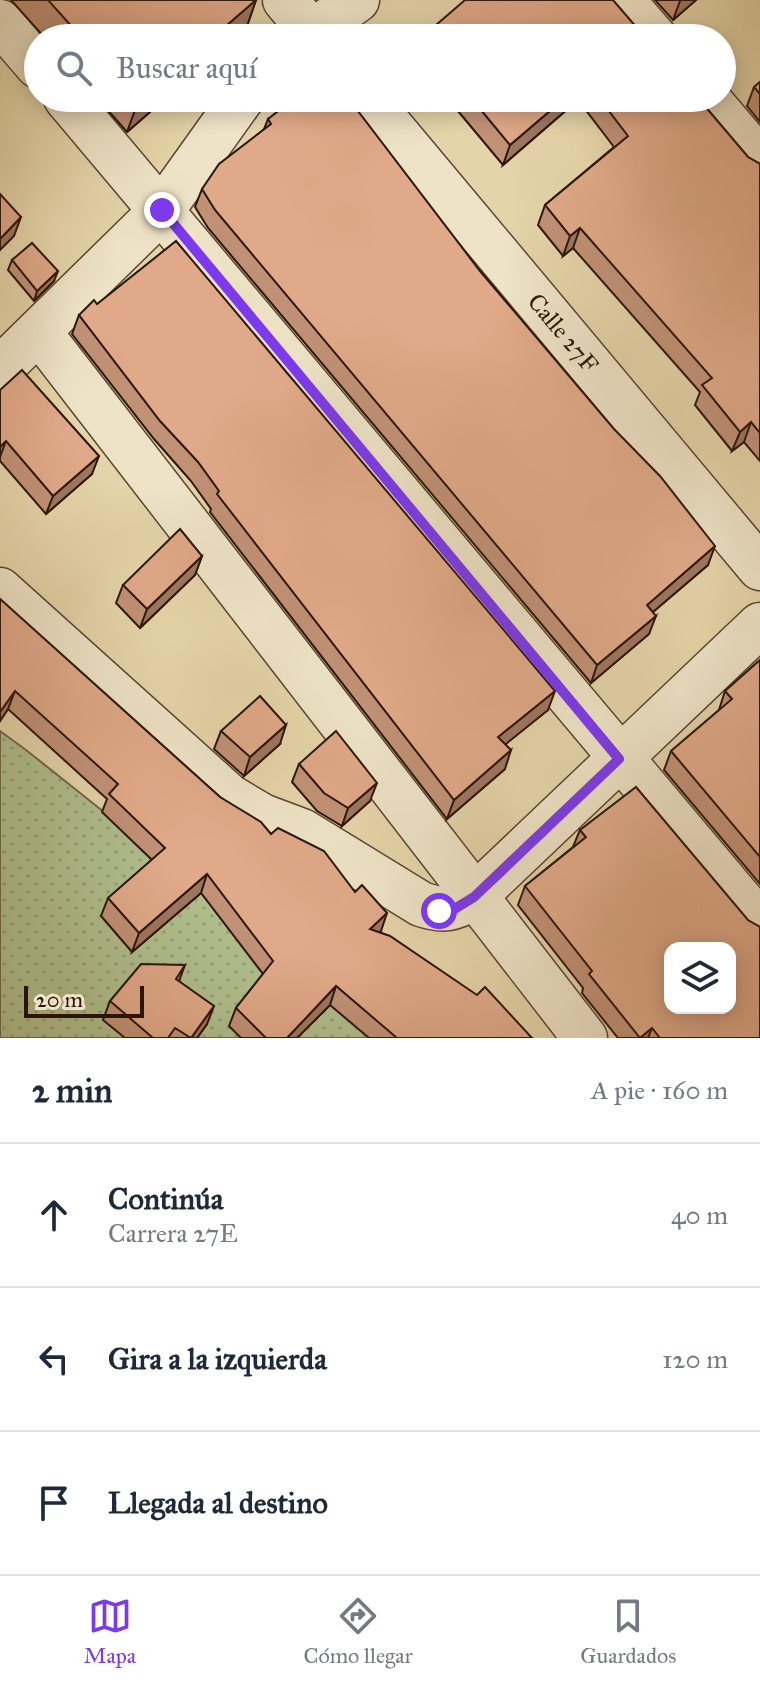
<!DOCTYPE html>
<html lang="es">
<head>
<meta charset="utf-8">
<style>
  body { margin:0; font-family:"IM FELL Great Primer",serif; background:#f6f6f7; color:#1f2937 }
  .controls { position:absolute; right:24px; bottom:24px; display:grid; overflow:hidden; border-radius:16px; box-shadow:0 4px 20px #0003 }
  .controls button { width:72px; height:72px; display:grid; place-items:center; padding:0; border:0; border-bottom:2px solid #e0e1e3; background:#fff; color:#1f2937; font:40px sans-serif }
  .scale { position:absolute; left:24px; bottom:20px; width:120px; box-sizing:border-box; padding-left:8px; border:4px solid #2c150a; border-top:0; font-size:22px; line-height:28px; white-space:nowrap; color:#2c150a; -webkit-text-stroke:6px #eee3c7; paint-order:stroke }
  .stop { position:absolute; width:24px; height:24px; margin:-18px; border:6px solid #7c3aed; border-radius:50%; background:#fff }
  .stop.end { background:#7c3aed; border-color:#fff; box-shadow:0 2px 8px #0008 }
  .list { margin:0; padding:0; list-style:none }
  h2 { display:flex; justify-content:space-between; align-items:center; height:104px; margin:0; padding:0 32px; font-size:34px }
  h2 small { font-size:26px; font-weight:400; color:#747a83 }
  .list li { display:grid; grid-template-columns:52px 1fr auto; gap:24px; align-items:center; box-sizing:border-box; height:144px; padding:0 32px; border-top:2px solid #e0e1e3 }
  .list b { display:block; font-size:30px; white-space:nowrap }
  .list p { margin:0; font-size:26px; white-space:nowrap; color:#747a83 }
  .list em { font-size:26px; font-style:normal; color:#747a83 }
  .icon { flex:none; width:44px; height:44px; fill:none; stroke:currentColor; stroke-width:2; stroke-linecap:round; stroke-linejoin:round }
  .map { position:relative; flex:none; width:760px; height:1038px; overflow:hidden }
  .search { position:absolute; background:#fff; box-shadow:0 4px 20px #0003; left:24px; right:24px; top:24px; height:88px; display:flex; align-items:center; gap:20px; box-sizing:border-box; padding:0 28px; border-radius:44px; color:#747a83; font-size:30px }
  .sheet { height:536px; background:#fff }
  nav { display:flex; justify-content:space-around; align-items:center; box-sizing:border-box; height:112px; border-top:2px solid #e0e1e3; background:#fff; font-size:22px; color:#747a83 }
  nav a { display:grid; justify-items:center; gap:4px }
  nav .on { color:#7c3aed }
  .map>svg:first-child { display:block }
  .grass { fill:url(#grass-dots); stroke:#6e6a4b; stroke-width:2 }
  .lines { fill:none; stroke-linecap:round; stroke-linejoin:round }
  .street-casing { stroke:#5a4532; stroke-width:47 }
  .street { stroke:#eee3c7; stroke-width:44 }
  .wall { fill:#c19176; stroke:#2c150a; stroke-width:2 }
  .shaded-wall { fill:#9d7660; stroke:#2c150a; stroke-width:2 }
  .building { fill:#e0a989; stroke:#2c150a; stroke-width:2; fill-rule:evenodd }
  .route { stroke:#7c3aed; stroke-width:10 }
  .labels { text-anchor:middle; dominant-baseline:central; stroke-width:6; stroke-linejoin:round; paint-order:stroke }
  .street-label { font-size:24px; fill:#2c150a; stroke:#eee3c7 }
</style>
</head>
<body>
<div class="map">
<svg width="760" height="1038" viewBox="0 0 760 1038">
  <defs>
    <pattern id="grass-dots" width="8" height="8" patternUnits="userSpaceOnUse" patternTransform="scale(2)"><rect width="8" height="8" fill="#afbe8c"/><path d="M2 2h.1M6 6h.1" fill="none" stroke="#97a277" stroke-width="1.8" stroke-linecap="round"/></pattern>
  </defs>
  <rect width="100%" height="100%" fill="#e5d4a9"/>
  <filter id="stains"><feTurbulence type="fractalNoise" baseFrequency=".0025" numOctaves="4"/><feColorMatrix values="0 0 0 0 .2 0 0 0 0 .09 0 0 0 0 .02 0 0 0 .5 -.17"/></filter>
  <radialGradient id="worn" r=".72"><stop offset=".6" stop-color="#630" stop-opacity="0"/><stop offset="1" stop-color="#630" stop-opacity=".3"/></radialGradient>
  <polygon class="grass" points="0,731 26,750 388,1038 0,1038"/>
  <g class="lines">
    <defs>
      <g id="street">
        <polyline points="285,0 317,38"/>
        <polyline points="622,0 655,38"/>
        <polyline points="0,22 38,66"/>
        <polyline points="304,38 357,0"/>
        <polyline points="66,98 760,923"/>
        <polyline points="367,98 760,568"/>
        <polyline points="707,98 760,160"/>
        <polyline points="39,332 585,1038"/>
        <polyline points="0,369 162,210 242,98"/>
        <path d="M0 590 230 797 262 816 302 831 421 904C443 912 454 909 474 897L760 625"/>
      </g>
    </defs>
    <use href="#street" class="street-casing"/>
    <use href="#street" class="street"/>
  </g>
  <g class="wall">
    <polygon points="11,0 256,0 246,29 235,38 45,38"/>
    <polygon points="655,0 696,0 673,20"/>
    <polygon points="760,82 760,122 747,106 754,87"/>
    <polygon points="97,98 166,98 127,132"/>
    <polygon points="447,98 698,98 748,157 760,164 760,461 744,442 732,451 695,405 700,392 573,248 563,256 538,225 545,205 614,147 578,100 503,165"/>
    <polygon points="268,119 480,271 708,565 653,612 649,634 591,683 208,228 195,207 202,189 264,129"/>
    <polygon points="12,260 54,281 34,301 8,270"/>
    <polygon points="79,315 548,710 505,744 505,769 447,819 210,512 211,509 191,481 154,439 72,334"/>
    <polygon points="0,390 92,474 46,514 0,461"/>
    <polygon points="202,556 195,575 140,628 116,603 123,585"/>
    <polygon points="0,599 220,797 271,834 381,931 380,932 532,1038 369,1038 330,1005 297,1038 241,1038 229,1026 236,1008 263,974 201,893 132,952 101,916 108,898 152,860 102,812 107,799 8,709 0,721"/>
    <polygon points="760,660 760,884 664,770 671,751 719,710 725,691"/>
    <polygon points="221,731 280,744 244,776 214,749"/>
    <polygon points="299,764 370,801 342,826 317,811 292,782"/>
    <polygon points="580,830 760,1038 618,1038 582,993 583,988 518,905 525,886 573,847"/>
    <polygon points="185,965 179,981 207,1024 197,1038 125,1038 103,1020 110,1001"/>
  </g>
  <g class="shaded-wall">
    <polygon points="256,0 246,29 235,38 212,38"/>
    <polygon points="681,0 696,0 673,20 680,1"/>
    <polygon points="142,98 166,98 127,132 138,102"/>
    <polygon points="565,98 579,98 578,100 503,165 510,145"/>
    <polygon points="21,217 14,236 0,250 0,239"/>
    <polygon points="580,228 573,248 563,256 570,236"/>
    <polygon points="58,271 54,281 34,301 37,291"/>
    <polygon points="751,422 744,442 732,451 740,432"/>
    <polygon points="6,441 0,457 0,447"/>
    <polygon points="99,456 92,474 46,514 53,496"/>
    <polygon points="715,546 708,565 640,623 647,605"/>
    <polygon points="202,556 195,575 140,628 147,609"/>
    <polygon points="656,616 649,634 591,683 597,665"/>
    <polygon points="15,691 8,709 0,721 0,712"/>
    <polygon points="555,691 548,710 491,756 498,737"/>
    <polygon points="286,725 280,744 244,776 250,757"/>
    <polygon points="511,750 505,769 447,819 454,800"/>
    <polygon points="377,783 370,801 342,826 348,808"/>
    <polygon points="207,874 201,893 132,952 139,933"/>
    <polygon points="387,913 381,931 364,947 370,929"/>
    <polygon points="336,986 330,1005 297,1038 287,1038"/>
    <polygon points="214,1006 207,1024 197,1038 191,1038"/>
    <polygon points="652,1028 648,1038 640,1038"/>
  </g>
  <g class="building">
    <polygon points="48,0 256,0 212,38 82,38"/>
    <polygon points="465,0 613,0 643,35 649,38 421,38"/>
    <polygon points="760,82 760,94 754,87"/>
    <polygon points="295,98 348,98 480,271 614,429 660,476 715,546 647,605 656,616 597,665 215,210 202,189 219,164 271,124 268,119"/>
    <polygon points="471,98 565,98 510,145"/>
    <polygon points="599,98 698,98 748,157 760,164 760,433 751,422 740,432 702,385 712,378 580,228 570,236 545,205 628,136"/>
    <polygon points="0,194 21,217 0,239"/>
    <polygon points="176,241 555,691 498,737 511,750 454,800 217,494 219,491 198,462 160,421 79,315 94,300 97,304"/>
    <polygon points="32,243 58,271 37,291 12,260"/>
    <polygon points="22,370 99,456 53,496 6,441 0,447 0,390"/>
    <polygon points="180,529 202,556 147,609 123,585"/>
    <polygon points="0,599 220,797 261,822 271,834 278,828 324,851 355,892 362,885 387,913 370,929 390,936 477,995 485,987 532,1038 397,1038 336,986 287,1038 266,1038 236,1008 273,961 207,874 139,933 108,898 165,848 109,794 118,784 15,691 0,712"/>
    <polygon points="760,660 760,857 671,751 732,699 725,691"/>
    <polygon points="260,696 286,725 250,757 221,731"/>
    <polygon points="336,731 377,783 348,808 324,793 299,764"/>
    <path d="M636 787 748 920 760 927V1038H660L652 1028 640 1038 589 974 592 971 525 886 586 837 580 830ZM670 948H730V1008H670Z"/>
    <polygon points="141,964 185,965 176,979 214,1006 191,1038 175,1028 168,1038 153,1038 110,1001"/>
  </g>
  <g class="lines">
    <polyline class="route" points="162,210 619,759 474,897 456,908 439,911"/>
  </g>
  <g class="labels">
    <g class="street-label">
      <text transform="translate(563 333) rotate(50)">Calle 27F</text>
    </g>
  </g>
  <rect width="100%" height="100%" filter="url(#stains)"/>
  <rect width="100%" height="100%" fill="url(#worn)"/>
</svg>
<div class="controls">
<button><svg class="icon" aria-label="layers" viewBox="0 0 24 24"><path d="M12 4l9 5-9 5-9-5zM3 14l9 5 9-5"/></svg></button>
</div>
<div class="scale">20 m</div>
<div class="stop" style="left:439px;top:911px"></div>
<div class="stop end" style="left:162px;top:210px"></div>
<div class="search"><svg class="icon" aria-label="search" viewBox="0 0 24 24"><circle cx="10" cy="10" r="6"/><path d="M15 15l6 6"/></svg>Buscar aquí</div>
</div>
<section class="sheet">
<h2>2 min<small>A pie · 160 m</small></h2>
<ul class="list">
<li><svg class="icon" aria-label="ahead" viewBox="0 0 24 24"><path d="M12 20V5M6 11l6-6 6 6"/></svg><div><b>Continúa</b><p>Carrera 27E</p></div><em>40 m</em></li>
<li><svg class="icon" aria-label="left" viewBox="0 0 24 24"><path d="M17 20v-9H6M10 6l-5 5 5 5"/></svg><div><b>Gira a la izquierda</b></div><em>120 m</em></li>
<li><svg class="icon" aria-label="arrive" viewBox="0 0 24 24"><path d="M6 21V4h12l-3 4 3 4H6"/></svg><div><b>Llegada al destino</b></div></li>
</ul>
</section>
<nav>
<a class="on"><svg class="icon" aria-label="map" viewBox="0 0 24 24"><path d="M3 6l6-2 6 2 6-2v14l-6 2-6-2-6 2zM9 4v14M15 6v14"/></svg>Mapa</a>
<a><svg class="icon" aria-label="directions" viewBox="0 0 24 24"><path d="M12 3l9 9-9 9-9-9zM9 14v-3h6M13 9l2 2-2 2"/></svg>Cómo llegar</a>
<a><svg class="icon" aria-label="saved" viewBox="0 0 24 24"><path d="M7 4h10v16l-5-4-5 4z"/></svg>Guardados</a>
</nav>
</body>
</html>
